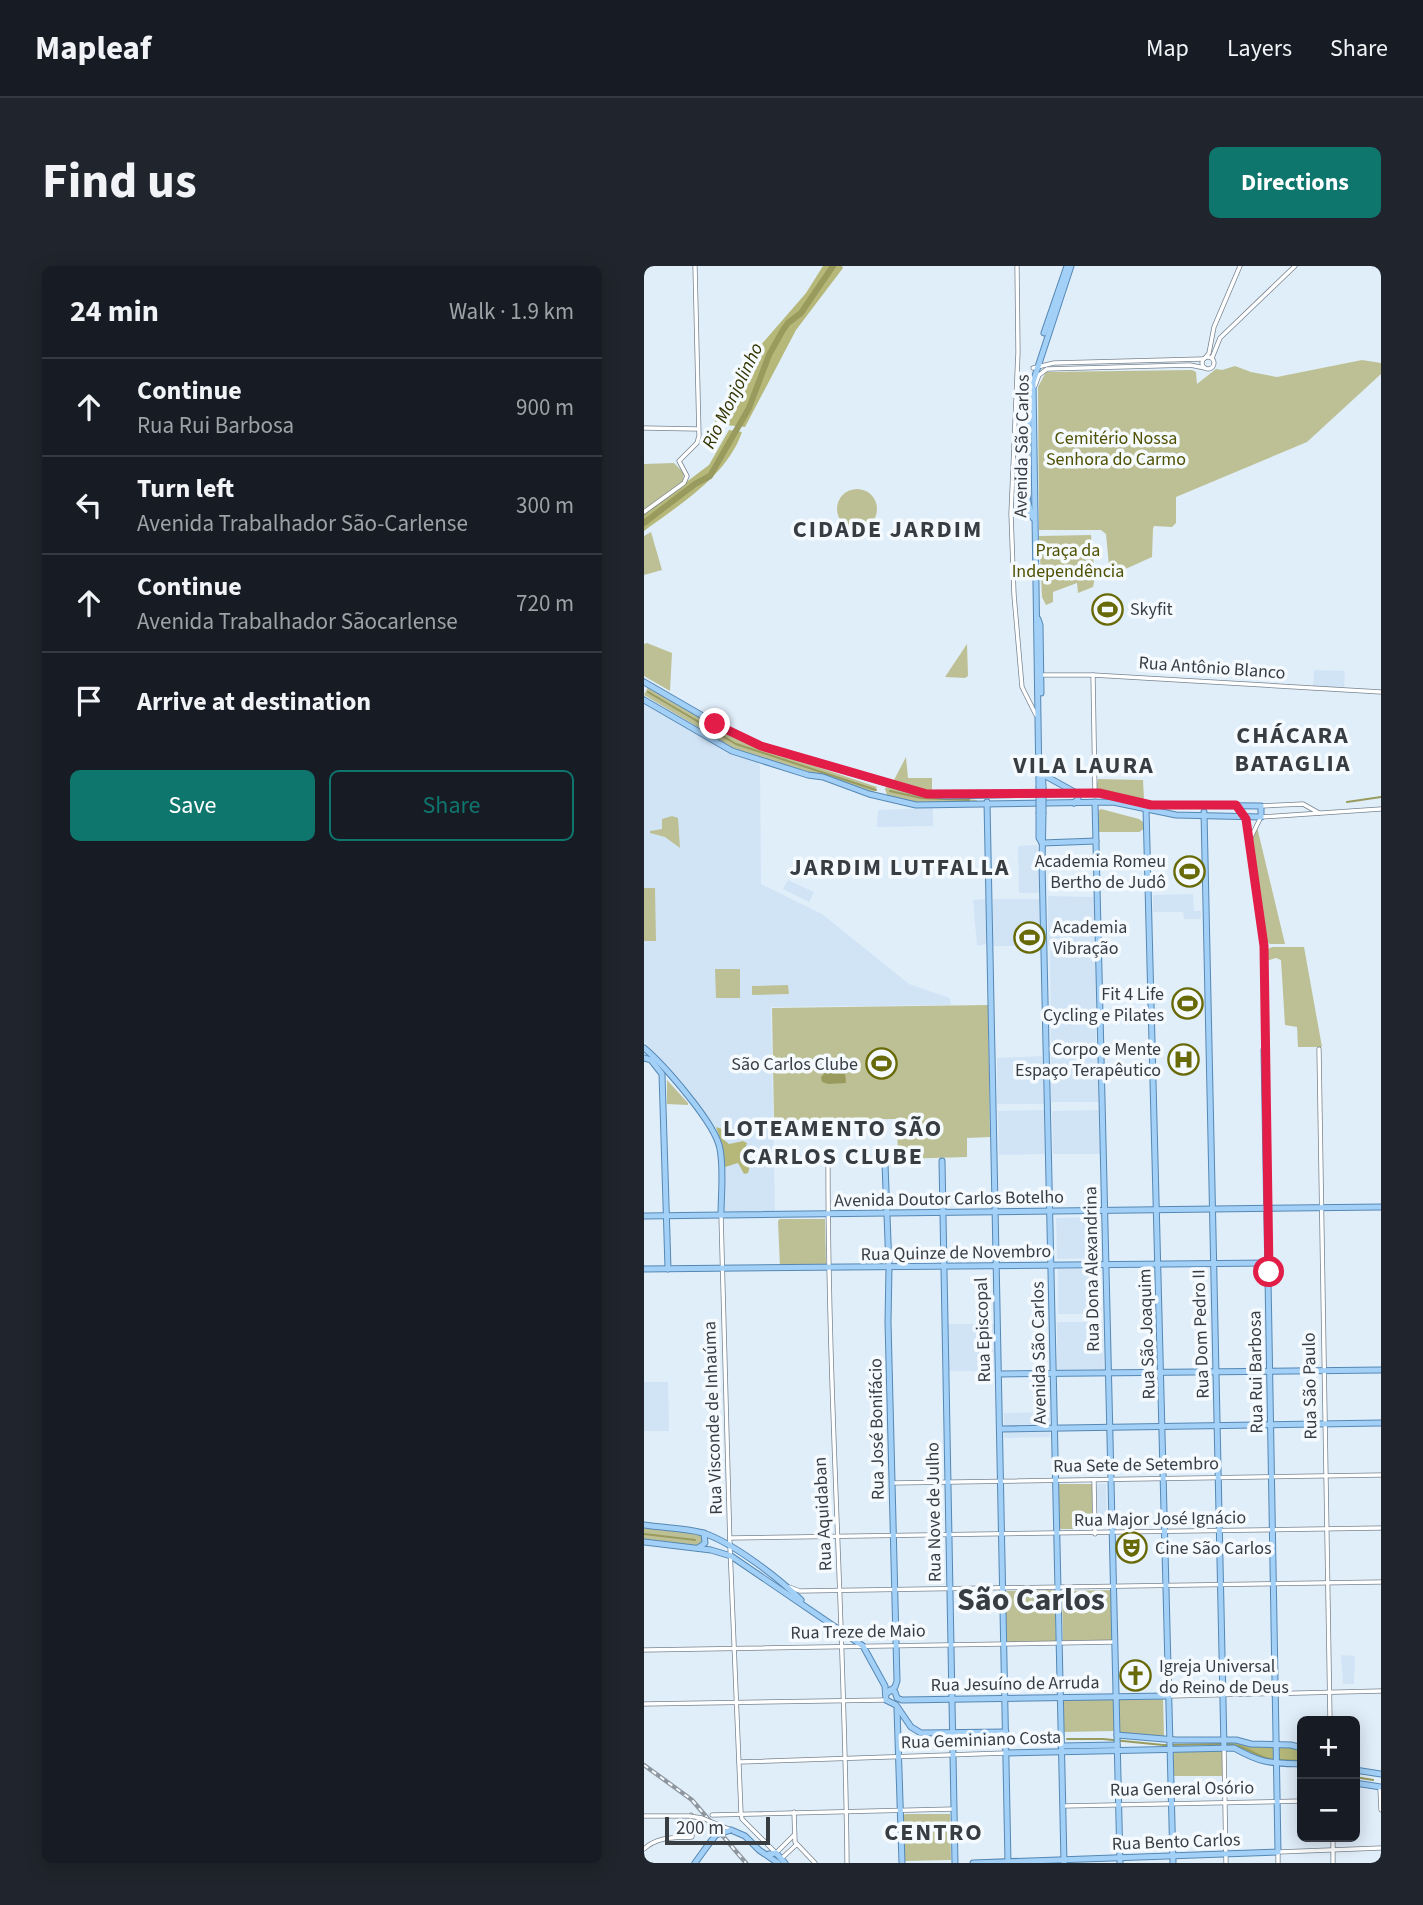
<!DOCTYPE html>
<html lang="en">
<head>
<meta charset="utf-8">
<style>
  body { margin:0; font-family:"Source Sans 3",sans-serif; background:#20242c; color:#f1f3f6 }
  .controls { position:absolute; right:21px; bottom:21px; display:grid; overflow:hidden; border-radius:10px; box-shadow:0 4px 18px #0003 }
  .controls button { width:63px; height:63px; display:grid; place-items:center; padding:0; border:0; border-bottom:2px solid #363941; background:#171b24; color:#f1f3f6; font:35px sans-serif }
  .scale { position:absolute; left:21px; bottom:18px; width:105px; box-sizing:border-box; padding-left:7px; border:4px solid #383d42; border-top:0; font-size:19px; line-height:24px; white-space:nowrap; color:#383d42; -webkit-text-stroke:5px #f5faff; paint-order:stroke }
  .stop { position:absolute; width:21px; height:21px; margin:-16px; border:5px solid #e11d48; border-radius:50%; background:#fff }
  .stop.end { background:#e11d48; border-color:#fff; box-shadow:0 2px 7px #0008 }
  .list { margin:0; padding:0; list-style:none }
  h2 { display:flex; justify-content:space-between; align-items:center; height:91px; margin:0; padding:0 28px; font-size:30px }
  h2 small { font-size:23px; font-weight:400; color:#9ea1a6 }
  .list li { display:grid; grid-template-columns:46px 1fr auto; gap:21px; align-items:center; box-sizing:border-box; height:98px; padding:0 28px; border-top:2px solid #363941 }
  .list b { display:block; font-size:26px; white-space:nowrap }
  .list p { margin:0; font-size:23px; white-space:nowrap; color:#9ea1a6 }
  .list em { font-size:23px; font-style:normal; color:#9ea1a6 }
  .actions { display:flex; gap:14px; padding:21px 28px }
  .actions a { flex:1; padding:16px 0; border:2px solid #0f766e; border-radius:10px; text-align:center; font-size:24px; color:#0f766e }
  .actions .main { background:#0f766e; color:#fff }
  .icon { flex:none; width:38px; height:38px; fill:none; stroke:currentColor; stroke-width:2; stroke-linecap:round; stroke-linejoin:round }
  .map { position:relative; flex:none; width:737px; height:1597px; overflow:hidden; border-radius:10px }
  header { display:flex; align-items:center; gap:42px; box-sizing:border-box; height:98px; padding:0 35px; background:#171b24; border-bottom:2px solid #363941 }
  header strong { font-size:33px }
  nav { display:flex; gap:38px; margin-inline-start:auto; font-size:24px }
  .intro { display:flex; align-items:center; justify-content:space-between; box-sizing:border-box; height:168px; padding:0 42px }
  h1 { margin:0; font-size:49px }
  .button { padding:18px 32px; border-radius:10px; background:#0f766e; color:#fff; font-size:24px; font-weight:700 }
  main { display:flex; gap:42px; padding:0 42px }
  aside { flex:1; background:#171b24; border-radius:10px; box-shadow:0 4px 18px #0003 }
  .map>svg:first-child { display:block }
  .built { fill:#d1e4f6 }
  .green { fill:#bdc094 }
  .forest { fill:#b5b879 }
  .water { fill:#989b5d }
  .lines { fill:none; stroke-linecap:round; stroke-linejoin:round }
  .stream { stroke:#989b5d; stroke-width:2 }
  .river { stroke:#989b5d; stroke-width:6 }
  .minor-casing { stroke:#788490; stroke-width:5 }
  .major-casing { stroke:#5688b4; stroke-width:7 }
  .minor { stroke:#fff; stroke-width:3.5 }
  .major { stroke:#a3d0f7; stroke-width:5 }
  .rail-casing { stroke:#8e97a0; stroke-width:4.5 }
  .rail { stroke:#f5faff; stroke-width:2; stroke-dasharray:5; stroke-linecap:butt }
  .minor-bridge-casing { stroke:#788490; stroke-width:5; stroke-linecap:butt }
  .major-bridge-casing { stroke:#5688b4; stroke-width:7; stroke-linecap:butt }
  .minor-bridge { stroke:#fff; stroke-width:3.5 }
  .major-bridge { stroke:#a3d0f7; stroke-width:5 }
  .route { stroke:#e11d48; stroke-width:9 }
  .labels { text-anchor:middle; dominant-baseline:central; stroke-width:7; stroke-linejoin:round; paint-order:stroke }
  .park-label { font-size:18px; fill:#505102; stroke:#f5faff }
  .street-label { font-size:18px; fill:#383d42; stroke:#f5faff }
  .poi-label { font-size:18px; fill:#383d42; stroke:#f5faff; text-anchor:start }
  .water-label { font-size:19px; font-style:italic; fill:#333400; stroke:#f5faff }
  .district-label { font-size:24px; font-weight:bold; letter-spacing:2px; fill:#383d42; stroke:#f5faff }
  .town-label { font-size:32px; font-weight:bold; fill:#383d42; stroke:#f5faff }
</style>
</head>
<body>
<header>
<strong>Mapleaf</strong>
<nav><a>Map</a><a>Layers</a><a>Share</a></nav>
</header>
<div class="intro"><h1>Find us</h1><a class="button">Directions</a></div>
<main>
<aside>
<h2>24 min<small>Walk · 1.9 km</small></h2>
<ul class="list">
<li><svg class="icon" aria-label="ahead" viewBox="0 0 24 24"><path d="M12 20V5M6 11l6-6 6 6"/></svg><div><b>Continue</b><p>Rua Rui Barbosa</p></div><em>900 m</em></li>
<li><svg class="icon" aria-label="left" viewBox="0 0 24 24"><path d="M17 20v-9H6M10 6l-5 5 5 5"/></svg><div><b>Turn left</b><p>Avenida Trabalhador São-Carlense</p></div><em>300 m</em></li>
<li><svg class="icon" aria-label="ahead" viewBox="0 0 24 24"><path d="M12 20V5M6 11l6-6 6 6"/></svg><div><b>Continue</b><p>Avenida Trabalhador Sãocarlense</p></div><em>720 m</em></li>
<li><svg class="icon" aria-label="arrive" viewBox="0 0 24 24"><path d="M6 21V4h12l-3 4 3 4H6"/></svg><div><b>Arrive at destination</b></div></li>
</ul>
<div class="actions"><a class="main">Save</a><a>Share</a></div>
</aside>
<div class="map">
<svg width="737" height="1597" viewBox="0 0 737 1597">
  <rect width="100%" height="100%" fill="#e0eefa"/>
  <g class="built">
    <polygon points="670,404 701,405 700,422 669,421"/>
    <polygon points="0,436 45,464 91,489 113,496 116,500 117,618 178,648 265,718 306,732 307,739 127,741 131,946 80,947 78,882 54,841 0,776"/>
    <polygon points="289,542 289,560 233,561 234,544"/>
    <polygon points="394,579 395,627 375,627 374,580"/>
    <polygon points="144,614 170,626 165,636 139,623"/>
    <polygon points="549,628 550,645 557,645 557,653 540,653 539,646 509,646 509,629"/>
    <polygon points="404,630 450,631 452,677 404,679"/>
    <polygon points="342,633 342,678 333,680 329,634"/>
    <polygon points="349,633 397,633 396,680 349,680"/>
    <polygon points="406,685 452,685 452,783 409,783 407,782"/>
    <polygon points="453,789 456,836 407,836 407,791"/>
    <polygon points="398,790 400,838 353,838 353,792"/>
    <polygon points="400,844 401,888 355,889 354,845"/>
    <polygon points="455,844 456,888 409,888 408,845"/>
    <polygon points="456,951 456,992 413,993 412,952"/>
    <polygon points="414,1003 456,1003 457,1048 414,1048"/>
    <polygon points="413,1056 459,1056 460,1103 413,1104"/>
    <polygon points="303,1058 350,1058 351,1105 304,1105"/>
    <polygon points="0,1116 24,1116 25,1165 0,1165"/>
    <polygon points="406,1146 406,1171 360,1172 360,1147"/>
    <polygon points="451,1218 462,1218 463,1262 452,1263"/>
    <polygon points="697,1389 711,1390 710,1418 699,1418"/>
  </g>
  <g class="green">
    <polygon points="718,94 737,97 737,108 663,176 532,231 532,257 528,261 510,260 509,263 508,291 466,310 462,268 457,264 395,264 394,121 402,106 548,104 552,106 553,118 572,103 578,104 591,100 607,106 633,111"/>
    <polygon points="30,197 40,207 39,215 0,244 0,198"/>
    <circle cx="213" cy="243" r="20"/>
    <polygon points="7,266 18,304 0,309 0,270"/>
    <polygon points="447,269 451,311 449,321 434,327 433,317 409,326 409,336 402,339 398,331 395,270"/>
    <polygon points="3,377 28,387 26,425 0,410 0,378"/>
    <polygon points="323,378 324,410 321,412 301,411"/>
    <polygon points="5,419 99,476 233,521 228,528 169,507 94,485 0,429"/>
    <polygon points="262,491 264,512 288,512 288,526 251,517 250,514"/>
    <polygon points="454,513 499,514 500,534 493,534 454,524 452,523"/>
    <polygon points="243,520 270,528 333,534 332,536 278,538 243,529 241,523"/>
    <polygon points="457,543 495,553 499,556 500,563 495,566 455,566 454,545"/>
    <polygon points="28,550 34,552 36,582 21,571 6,567 6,565 18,563 18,553"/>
    <polygon points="613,561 641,678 626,678 622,675 608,571"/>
    <polygon points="0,622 11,622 12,675 0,675"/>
    <polygon points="628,681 660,681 678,781 654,781 653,761 641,759 637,694 632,692 622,695 622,684"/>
    <polygon points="71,703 96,703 96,732 72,732"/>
    <polygon points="144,719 145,728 108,729 108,720"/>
    <polygon points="344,739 346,871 323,872 323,891 254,893 253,853 130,854 128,742"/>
    <polygon points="23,814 44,837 44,839 23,838"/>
    <polygon points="136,953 181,953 182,999 136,1001 134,955"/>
    <rect x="415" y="1218" width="33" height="45"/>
    <polygon points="0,1261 57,1268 60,1273 56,1280 0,1273"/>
    <polygon points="411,1324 412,1375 361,1376 360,1325"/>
    <polygon points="468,1324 468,1374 419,1375 418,1325"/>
    <polygon points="470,1433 470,1465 419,1466 418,1434"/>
    <polygon points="519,1433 520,1470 476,1467 475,1434"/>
    <polygon points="529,1484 578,1484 579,1510 529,1510"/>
    <polygon points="261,1548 306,1548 307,1594 261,1595 259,1550"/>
  </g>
  <g class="forest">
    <polygon points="179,0 198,0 199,2 152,64 101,161 72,158 71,155 97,97 109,88 162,27"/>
    <path d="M85 164 98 166C83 210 36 238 0 265V248L65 199Z"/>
    <path d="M72 861 78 863 79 873 85 878 99 875 103 877C99 887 109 895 104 907L100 908 94 897 81 901 79 881Z"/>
    <polygon points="580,1474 658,1482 658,1498 633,1498 590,1482 580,1482"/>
  </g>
  <polygon class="water" points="184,797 189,798 193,805 201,806 202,817 184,818 178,816 177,811 183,805"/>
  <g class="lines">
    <g class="stream">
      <polyline points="4,426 92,478 232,524"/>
      <polyline points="246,525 277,532 325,534"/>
      <polyline points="703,536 737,531"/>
      <polyline points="0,1268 51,1274"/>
      <polyline points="423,1473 459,1473 519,1479 577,1478"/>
      <path d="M582 1478C601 1478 612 1491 629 1494"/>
      <polyline points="635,1494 658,1495"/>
      <polyline points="711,1511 729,1514"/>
    </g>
    <polyline class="river" points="0,257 51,218 66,210 105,142 125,89 139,64 144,57 157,47 189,0"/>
    <defs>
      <g id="minor">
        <polyline points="373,0 374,86 367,248 370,329 378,421 392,449"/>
        <circle cx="564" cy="97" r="6"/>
        <polyline points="561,92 565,87 570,61 596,0"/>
        <polyline points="568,92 576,72 651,0"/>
        <polyline points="389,102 410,97 559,93"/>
        <polyline points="391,120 395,109 403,103 546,99 561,102"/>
        <polyline points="0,162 54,163"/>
        <polyline points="0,246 40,217 43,210 35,195 53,177 55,170 51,0"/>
        <polyline points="397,409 449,409 737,426"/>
        <polyline points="449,409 451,527"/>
        <polyline points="617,540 659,538 675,547"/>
        <polyline points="601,550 620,680 620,784"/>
        <polyline points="607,571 617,551 737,543"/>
        <polyline points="675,783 686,1455"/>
        <path d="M184 899C184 1132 201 1364 203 1597"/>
        <polyline points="77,949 86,1281 97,1547 98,1553 132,1587 150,1569"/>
        <polyline points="450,1215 451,1268"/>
        <polyline points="248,1217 737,1209"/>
        <polyline points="86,1272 737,1262"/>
        <polyline points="145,1321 156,1325 737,1316"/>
        <polyline points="0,1384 470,1376"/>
        <polyline points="526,1430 737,1425"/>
        <polyline points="0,1438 242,1434"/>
        <polyline points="580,1482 582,1597"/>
        <polyline points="95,1496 362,1487"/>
        <polyline points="736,1522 737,1544"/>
        <polyline points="419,1540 658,1535"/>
        <polyline points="150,1546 151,1576 171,1597"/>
        <polyline points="68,1549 310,1543"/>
        <polyline points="0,1550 45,1550"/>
        <polyline points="689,1571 689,1597"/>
        <path d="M0 1583C14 1570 30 1572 48 1571L47 1549"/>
        <polyline points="137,1593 152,1579"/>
        <polyline points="634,1597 634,1586 737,1582"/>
      </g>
      <g id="major">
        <polyline points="400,67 423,0"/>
        <path d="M385 141C385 179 374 215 389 252"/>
        <polyline points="394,353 396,359 397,427"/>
        <polyline points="0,416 83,464 117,480 276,527 301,530 455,527 507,539 617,540 617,551 532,549 469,536 272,539 225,528 179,511 164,509 88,485 0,434"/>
        <polyline points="398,496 399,521"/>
        <polyline points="398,508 434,528 434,533 430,537"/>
        <polyline points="395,520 389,116 427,0"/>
        <polyline points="343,536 364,1597"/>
        <polyline points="451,536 476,1597"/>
        <polyline points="502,542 529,1597"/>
        <polyline points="560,546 580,1482"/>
        <polyline points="395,548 395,572 398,577"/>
        <polyline points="399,548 398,597 420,1597"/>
        <polyline points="398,577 452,575"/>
        <path d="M0 782C20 799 72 858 76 883 80 904 77 928 77 949"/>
        <polyline points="0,792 7,794 18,808 24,1003"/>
        <polyline points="298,895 311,1597"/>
        <polyline points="241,898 245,1001 244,1056 253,1415 251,1421 242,1428"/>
        <polyline points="0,950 737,941"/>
        <polyline points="0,1003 625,997"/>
        <polyline points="355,1108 737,1104"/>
        <polyline points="357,1163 737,1157"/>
        <path d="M0 1259C19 1262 40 1262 59 1267 88 1276 136 1313 157 1334"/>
        <polyline points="0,1276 67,1284 87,1290 219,1380 241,1420 242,1434 252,1439 267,1461 277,1467 362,1466"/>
        <polyline points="54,1282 61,1277 60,1267"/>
        <polyline points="246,1424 251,1426 253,1432 258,1434 524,1430"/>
        <polyline points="253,1443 258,1597"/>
        <polyline points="473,1469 532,1474 592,1474 607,1478 647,1479 658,1482"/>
        <polyline points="417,1480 473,1479"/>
        <path d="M363 1487 590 1482C619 1498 626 1497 658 1498"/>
        <polyline points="711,1504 737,1508"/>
        <polyline points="711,1517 737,1521"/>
        <polyline points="87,1564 101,1570 115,1584 134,1597"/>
        <polyline points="125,1588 132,1587 141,1597"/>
        <polyline points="51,1597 64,1579"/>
        <polyline points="329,1597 634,1586 620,784"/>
      </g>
    </defs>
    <use href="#minor" class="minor-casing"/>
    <use href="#major" class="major-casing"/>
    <use href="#minor" class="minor"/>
    <use href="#major" class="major"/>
    <defs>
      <polyline id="rail" points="0,1499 48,1534 102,1597"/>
    </defs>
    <use href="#rail" class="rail-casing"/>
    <use href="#rail" class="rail"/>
    <defs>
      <polyline id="minor-bridge" points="45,1550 58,1552 85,1563"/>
      <g id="major-bridge">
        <polyline points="395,520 395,548"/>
        <polyline points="399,521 399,548"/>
        <polyline points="64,1579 72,1569 87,1564"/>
      </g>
    </defs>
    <use href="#minor-bridge" class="minor-bridge-casing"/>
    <use href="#major-bridge" class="major-bridge-casing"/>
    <use href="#minor-bridge" class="minor-bridge"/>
    <use href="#major-bridge" class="major-bridge"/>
  </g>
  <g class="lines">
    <polyline class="route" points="71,458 117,480 283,528 455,527 507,539 592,539 602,553 620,680 625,1006"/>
  </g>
  <defs>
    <symbol id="stadium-ring" viewBox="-11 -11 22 22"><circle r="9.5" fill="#f5faff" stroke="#686907" stroke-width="1.5"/><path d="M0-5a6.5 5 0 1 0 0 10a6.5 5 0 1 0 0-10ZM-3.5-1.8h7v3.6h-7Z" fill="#686907"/></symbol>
    <symbol id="hospital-ring" viewBox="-11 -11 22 22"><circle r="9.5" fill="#f5faff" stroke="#686907" stroke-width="1.5"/><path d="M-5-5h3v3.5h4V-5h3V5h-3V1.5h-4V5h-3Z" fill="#686907"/></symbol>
    <symbol id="theatre-ring" viewBox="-11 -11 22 22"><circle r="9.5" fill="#f5faff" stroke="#686907" stroke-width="1.5"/><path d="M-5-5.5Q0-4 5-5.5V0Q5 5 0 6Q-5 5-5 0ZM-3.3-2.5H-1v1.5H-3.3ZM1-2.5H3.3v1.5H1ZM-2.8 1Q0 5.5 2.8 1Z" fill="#686907"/></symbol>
    <symbol id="church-ring" viewBox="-11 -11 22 22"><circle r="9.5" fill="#f5faff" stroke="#686907" stroke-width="1.5"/><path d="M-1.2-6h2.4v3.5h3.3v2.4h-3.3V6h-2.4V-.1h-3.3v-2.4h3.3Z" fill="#686907"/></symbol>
  </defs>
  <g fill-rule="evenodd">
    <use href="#stadium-ring" x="446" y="326" width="35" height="35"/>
    <use href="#stadium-ring" x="528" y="588" width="35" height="35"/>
    <use href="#stadium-ring" x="368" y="654" width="35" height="35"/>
    <use href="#stadium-ring" x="526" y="720" width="35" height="35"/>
    <use href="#hospital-ring" x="522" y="776" width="35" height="35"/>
    <use href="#stadium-ring" x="220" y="780" width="35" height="35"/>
    <use href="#theatre-ring" x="470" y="1264" width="35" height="35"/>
    <use href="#church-ring" x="474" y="1392" width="35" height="35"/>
  </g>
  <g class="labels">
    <g class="park-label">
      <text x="472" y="172">Cemitério Nossa<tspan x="472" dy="21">Senhora do Carmo</tspan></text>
      <text x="424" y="284">Praça da<tspan x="424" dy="21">Independência</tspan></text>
    </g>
    <g class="street-label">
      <text transform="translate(378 180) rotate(-89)">Avenida São Carlos</text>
      <text transform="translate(568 402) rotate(4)">Rua Antônio Blanco</text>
      <text transform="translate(305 933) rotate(-1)">Avenida Doutor Carlos Botelho</text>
      <text transform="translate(312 987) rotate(-1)">Rua Quinze de Novembro</text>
      <text transform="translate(448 1003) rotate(-91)">Rua Dona Alexandrina</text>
      <text transform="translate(339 1064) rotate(-92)">Rua Episcopal</text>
      <text transform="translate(503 1068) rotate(-92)">Rua São Joaquim</text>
      <text transform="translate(557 1068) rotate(-92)">Rua Dom Pedro II</text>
      <text transform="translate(395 1087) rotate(-91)">Avenida São Carlos</text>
      <text transform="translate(612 1106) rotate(-91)">Rua Rui Barbosa</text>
      <text transform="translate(666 1120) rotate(-91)">Rua São Paulo</text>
      <text transform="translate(69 1152) rotate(-92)">Rua Visconde de Inhaúma</text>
      <text transform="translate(233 1163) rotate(-91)">Rua José Bonifácio</text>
      <text transform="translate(492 1199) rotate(-1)">Rua Sete de Setembro</text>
      <text transform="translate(290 1246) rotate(-91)">Rua Nove de Julho</text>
      <text transform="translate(179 1248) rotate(-93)">Rua Aquidaban</text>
      <text transform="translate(516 1253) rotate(-1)">Rua Major José Ignácio</text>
      <text transform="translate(214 1366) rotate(-1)">Rua Treze de Maio</text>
      <text transform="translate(371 1418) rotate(-1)">Rua Jesuíno de Arruda</text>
      <text transform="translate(337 1474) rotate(-2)">Rua Geminiano Costa</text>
      <text transform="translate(538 1523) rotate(-1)">Rua General Osório</text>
      <text transform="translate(532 1576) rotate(-2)">Rua Bento Carlos</text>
    </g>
    <g class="poi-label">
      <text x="486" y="343">Skyfit</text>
      <text x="522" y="595" text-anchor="end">Academia Romeu<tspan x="522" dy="21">Bertho de Judô</tspan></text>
      <text x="409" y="661">Academia<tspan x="409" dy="21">Vibração</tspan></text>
      <text x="520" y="728" text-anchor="end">Fit 4 Life<tspan x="520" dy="21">Cycling e Pilates</tspan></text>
      <text x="517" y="783" text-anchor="end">Corpo e Mente<tspan x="517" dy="21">Espaço Terapêutico</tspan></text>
      <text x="214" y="798" text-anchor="end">São Carlos Clube</text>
      <text x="511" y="1282">Cine São Carlos</text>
      <text x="515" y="1400">Igreja Universal<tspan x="515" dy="21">do Reino de Deus</tspan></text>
    </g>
    <g class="water-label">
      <text transform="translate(89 130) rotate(-64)">Rio Monjolinho</text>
    </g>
    <g class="district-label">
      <text x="244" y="263">CIDADE JARDIM</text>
      <text x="649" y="469">CHÁCARA<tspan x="649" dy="28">BATAGLIA</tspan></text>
      <text x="440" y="499">VILA LAURA</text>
      <text x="256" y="601">JARDIM LUTFALLA</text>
      <text x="189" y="862">LOTEAMENTO SÃO<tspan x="189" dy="28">CARLOS CLUBE</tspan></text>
      <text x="290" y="1566">CENTRO</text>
    </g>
    <g class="town-label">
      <text x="387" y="1334">São Carlos</text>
    </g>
  </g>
</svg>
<div class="controls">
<button>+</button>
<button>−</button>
</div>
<div class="scale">200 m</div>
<div class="stop" style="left:625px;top:1006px"></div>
<div class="stop end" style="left:71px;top:458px"></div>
</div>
</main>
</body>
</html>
